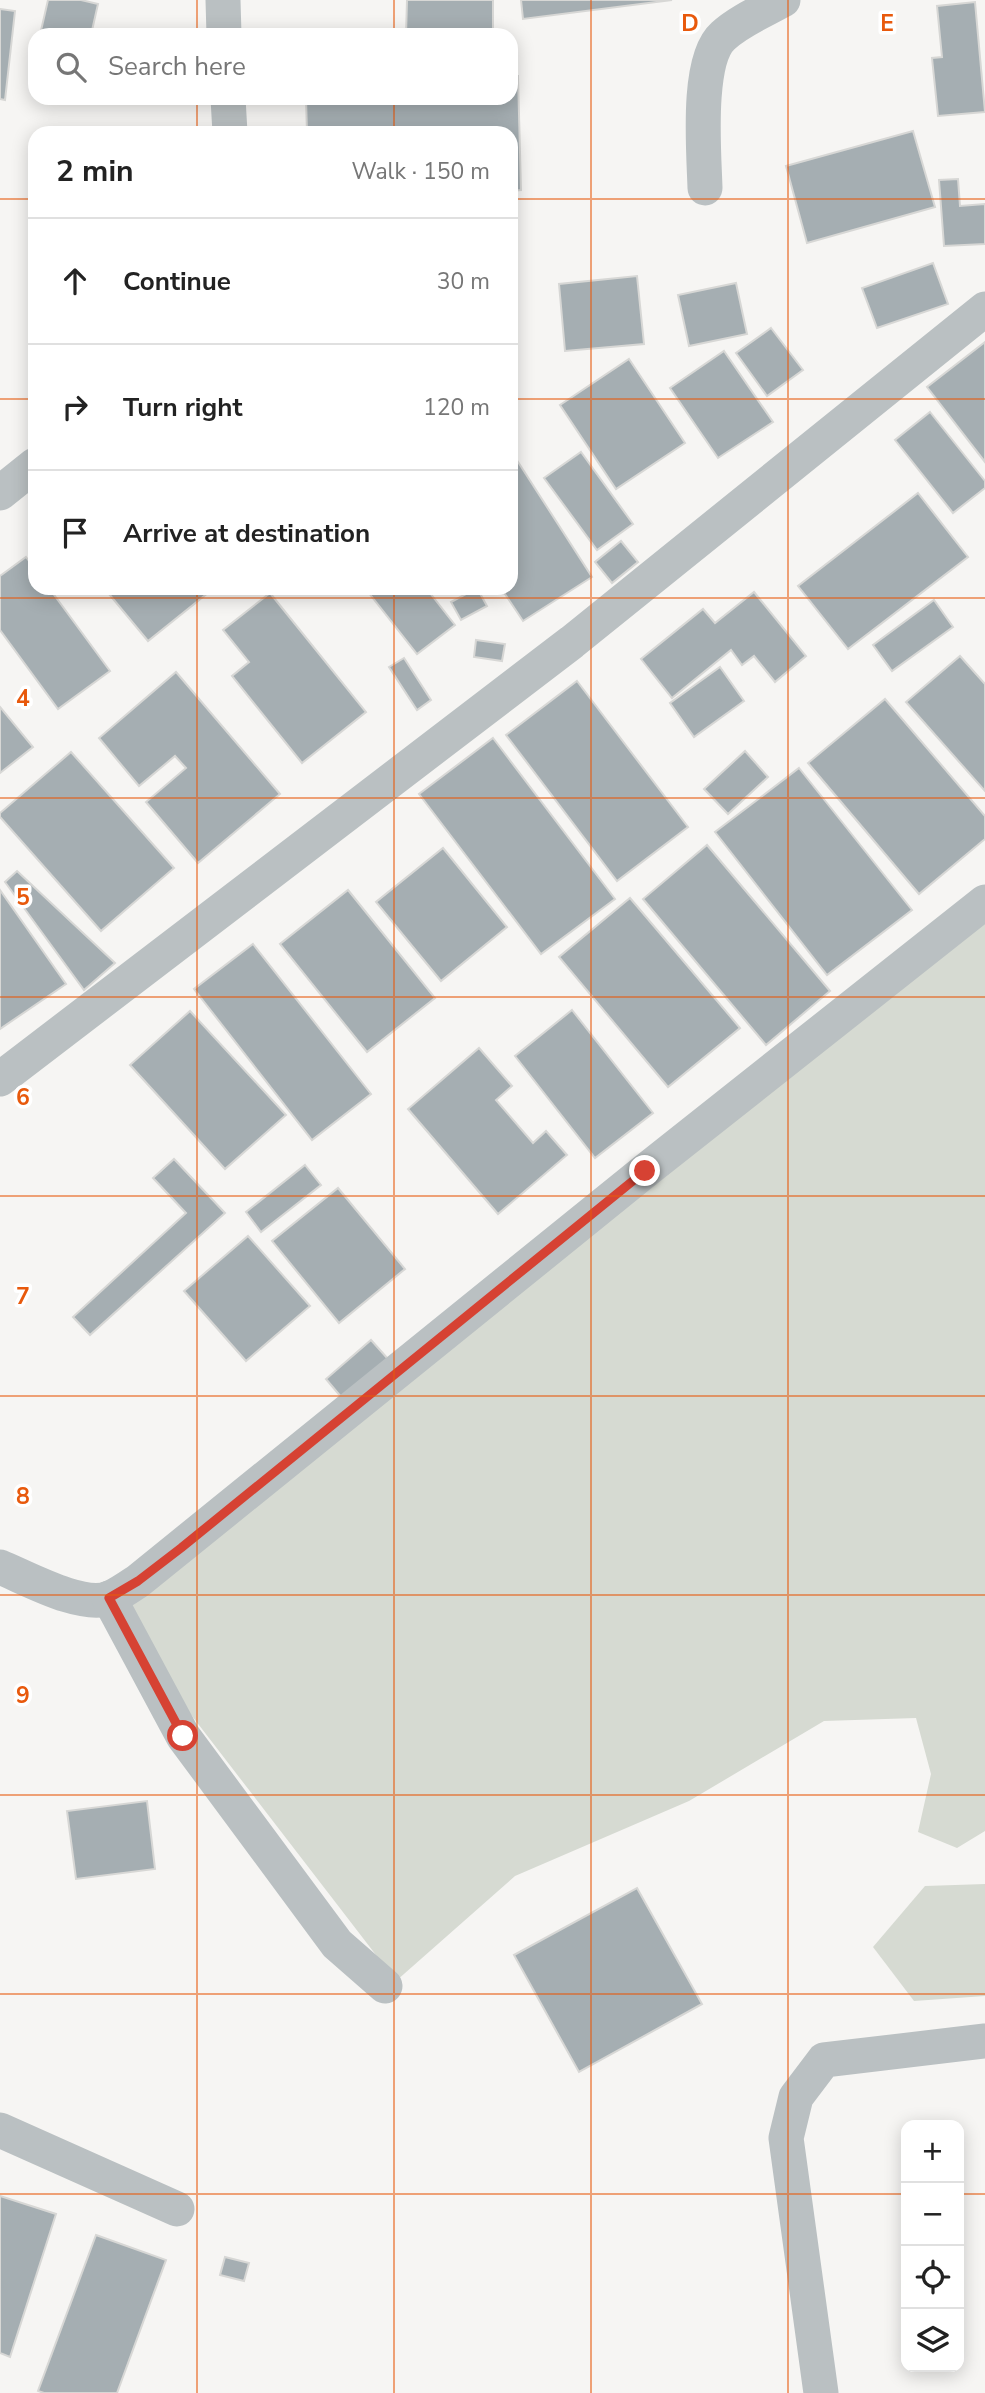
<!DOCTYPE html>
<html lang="en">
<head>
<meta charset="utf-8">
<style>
  body { margin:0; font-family:"Nunito Sans",sans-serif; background:#f6f6f6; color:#222 }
  .controls { position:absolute; right:21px; bottom:21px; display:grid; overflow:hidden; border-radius:14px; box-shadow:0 4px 18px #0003 }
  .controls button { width:63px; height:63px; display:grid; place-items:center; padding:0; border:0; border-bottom:2px solid #e0e0e0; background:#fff; color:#222; font:35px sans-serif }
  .stop { position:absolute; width:21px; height:21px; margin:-16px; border:5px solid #d64233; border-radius:50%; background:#fff }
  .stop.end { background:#d64233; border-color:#fff; box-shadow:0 2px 7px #0008 }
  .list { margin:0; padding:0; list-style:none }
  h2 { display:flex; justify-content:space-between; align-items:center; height:91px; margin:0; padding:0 28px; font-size:30px }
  h2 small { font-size:23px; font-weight:400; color:#767676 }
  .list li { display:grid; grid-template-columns:46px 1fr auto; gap:21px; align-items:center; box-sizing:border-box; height:126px; padding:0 28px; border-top:2px solid #e0e0e0 }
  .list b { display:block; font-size:26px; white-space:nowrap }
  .list em { font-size:23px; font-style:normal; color:#767676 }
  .icon { flex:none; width:38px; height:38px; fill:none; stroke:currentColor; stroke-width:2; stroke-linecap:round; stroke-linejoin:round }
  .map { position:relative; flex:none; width:985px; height:2393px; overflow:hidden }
  .search { position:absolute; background:#fff; box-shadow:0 4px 18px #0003; left:28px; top:28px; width:490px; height:77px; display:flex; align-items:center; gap:18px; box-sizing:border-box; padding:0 24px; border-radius:21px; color:#767676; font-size:26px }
  .panel { position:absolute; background:#fff; box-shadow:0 4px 18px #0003; left:28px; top:126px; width:490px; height:469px; border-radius:21px }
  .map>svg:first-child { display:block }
  .green { fill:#d6dad2 }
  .building { fill:#a5aeb2; stroke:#d7d7d5; stroke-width:2 }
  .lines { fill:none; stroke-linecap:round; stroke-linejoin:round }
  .minor { stroke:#bac0c2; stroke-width:35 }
  .route { stroke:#d64233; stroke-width:9 }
  .grid { fill:none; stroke:#e8590c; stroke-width:2; stroke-opacity:0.55 }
  .grid-label { font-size:23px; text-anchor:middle; font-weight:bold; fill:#e8590c; stroke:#fff; stroke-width:7; stroke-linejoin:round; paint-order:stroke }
</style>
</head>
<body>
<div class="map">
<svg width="985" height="2393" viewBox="0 0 985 2393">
  <rect width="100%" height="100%" fill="#f6f5f3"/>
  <g class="green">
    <polygon points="985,903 985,1831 957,1848 918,1832 931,1774 916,1718 824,1721 689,1801 515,1876 396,1981 152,1664 126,1593"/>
    <polygon points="985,1884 985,1996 914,2001 873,1947 925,1886"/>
  </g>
  <g class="building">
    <polygon points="48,0 81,0 98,4 91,35 40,35"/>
    <polygon points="407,0 493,0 493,35 406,35"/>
    <polygon points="521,0 672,0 523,19"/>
    <polygon points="975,2 985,112 938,116 932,58 942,57 937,6"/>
    <polygon points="0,9 15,11 5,100 0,99"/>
    <polygon points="511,76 518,76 521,190 511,191 511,133 307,133 306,98 511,98"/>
    <polygon points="913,131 935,207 807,243 786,166"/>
    <polygon points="958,179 960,206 985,204 985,244 944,246 939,180"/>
    <polygon points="933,263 948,304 877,328 862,288"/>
    <polygon points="637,276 644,344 565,351 559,284"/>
    <polygon points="736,283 747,334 689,346 678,295"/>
    <polygon points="771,328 803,370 767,396 736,353"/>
    <polygon points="985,342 985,462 927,387"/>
    <polygon points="724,351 773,422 718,458 670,388"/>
    <polygon points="629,359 685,443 616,489 560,405"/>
    <polygon points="930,412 985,481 985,488 953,513 895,440"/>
    <polygon points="511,451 592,577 523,621 501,588 511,588"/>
    <polygon points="581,452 633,524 597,550 544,478"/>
    <polygon points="918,493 968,557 848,649 798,586"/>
    <polygon points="621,541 638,562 612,583 595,562"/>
    <polygon points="26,557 35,569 35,588 49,588 110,671 58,709 0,630 0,576"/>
    <polygon points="104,588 206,588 209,592 148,641"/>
    <polygon points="365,588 426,588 455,625 417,654"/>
    <polygon points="477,588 487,606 461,620 451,602"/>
    <polygon points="754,592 806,656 775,682 754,656 742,665 731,650 672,698 641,659 703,609 715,623"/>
    <polygon points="270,593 366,712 302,763 232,676 249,662 223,630"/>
    <polygon points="934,600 953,627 892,671 873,645"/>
    <polygon points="476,640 505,644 502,661 474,657"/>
    <polygon points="960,656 985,684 985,791 906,702"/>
    <polygon points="404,658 431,700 417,710 389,667"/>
    <polygon points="720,667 744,701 694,737 670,703"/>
    <polygon points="176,672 280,794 198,863 146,802 186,768 175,756 139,786 99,738"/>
    <polygon points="577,681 688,827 617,881 506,735"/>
    <polygon points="885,699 985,816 985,839 919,894 808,763"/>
    <polygon points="0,707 33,747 0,773"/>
    <polygon points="493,738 615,899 541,954 419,794"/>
    <polygon points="745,751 768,777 728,814 704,789"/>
    <polygon points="71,752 174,868 101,931 0,817 0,813"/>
    <polygon points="799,768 912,910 827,975 715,832"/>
    <polygon points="707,845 830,991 766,1045 643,899"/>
    <polygon points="443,848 507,927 441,981 376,902"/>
    <polygon points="17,871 115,963 84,990 5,882"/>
    <polygon points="0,890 66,984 0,1029"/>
    <polygon points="348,890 435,998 367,1052 280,944"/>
    <polygon points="630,898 740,1028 668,1087 559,957"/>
    <polygon points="253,944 371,1094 312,1140 194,989"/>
    <polygon points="572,1010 653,1113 595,1158 515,1056"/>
    <polygon points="190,1011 286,1115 225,1169 130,1065"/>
    <polygon points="479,1048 512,1086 496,1100 533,1143 546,1131 567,1155 498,1214 408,1109"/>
    <polygon points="174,1159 225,1213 90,1335 73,1317 186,1213 153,1178"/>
    <polygon points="305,1165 321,1185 261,1232 246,1212"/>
    <polygon points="338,1188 405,1269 339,1323 272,1241"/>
    <polygon points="248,1236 310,1306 246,1361 184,1291"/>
    <polygon points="371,1340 388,1359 342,1398 326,1379"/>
    <polygon points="147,1801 155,1869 76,1879 67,1811"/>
    <polygon points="637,1888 702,2004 579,2072 514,1955"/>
    <polygon points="0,2196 56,2214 10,2357 0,2353"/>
    <polygon points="96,2235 166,2260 117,2393 44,2393 38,2391"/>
    <polygon points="225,2257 249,2263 244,2281 220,2275"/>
  </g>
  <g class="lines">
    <g class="minor">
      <polyline points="223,0 224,35"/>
      <polyline points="228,98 230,133"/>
      <path d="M705 188C704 153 696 60 723 36 739 21 763 11 783 0"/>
      <polyline points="0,493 35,465"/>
      <polyline points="0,1079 572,642 985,309"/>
      <path d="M0 1567C27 1578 82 1609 110 1598 119 1594 129 1587 138 1581L645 1171 985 902"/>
      <polyline points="109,1598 183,1736 337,1944 385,1986"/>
      <polyline points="0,2130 177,2209"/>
      <polyline points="821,2393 786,2138 796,2097 824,2060 985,2041"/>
    </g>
  </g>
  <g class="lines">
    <polyline class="route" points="183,1736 109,1598 138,1581 181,1548 645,1171"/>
  </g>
  <path class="grid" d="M197 0V35M394 0V35M591 0V2393M788 0V2393M197 98V133M394 98V133M0 199H35M511 199H985M0 399H35M511 399H985M197 588V2393M394 588V2393M0 598H985M0 798H985M0 997H985M0 1196H985M0 1396H985M0 1595H985M0 1795H985M0 1994H985M0 2194H906M959 2194H985"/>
  <g class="grid-label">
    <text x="690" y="31">D</text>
    <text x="887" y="31">E</text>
    <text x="23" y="706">4</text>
    <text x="23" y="905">5</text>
    <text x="23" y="1105">6</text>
    <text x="23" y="1304">7</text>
    <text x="23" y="1504">8</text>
    <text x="23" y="1703">9</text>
  </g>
</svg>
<div class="controls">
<button>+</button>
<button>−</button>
<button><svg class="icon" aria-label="locate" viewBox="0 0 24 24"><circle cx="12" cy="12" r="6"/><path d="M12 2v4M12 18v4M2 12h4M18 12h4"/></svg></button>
<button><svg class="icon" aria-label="layers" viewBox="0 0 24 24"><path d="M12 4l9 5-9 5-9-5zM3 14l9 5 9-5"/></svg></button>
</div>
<div class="stop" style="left:183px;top:1736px"></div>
<div class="stop end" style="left:645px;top:1171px"></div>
<div class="search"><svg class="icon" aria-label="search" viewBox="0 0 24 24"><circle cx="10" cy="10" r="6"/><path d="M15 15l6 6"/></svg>Search here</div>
<section class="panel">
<h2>2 min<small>Walk · 150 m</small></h2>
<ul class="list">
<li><svg class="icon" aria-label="ahead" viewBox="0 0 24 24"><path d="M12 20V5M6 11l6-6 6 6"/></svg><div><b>Continue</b></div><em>30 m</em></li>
<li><svg class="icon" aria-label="right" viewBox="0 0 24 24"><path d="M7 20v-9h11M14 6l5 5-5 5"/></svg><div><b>Turn right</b></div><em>120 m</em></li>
<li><svg class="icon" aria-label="arrive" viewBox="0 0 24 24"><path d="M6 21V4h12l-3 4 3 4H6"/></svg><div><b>Arrive at destination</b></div></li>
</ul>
</section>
</div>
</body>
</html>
